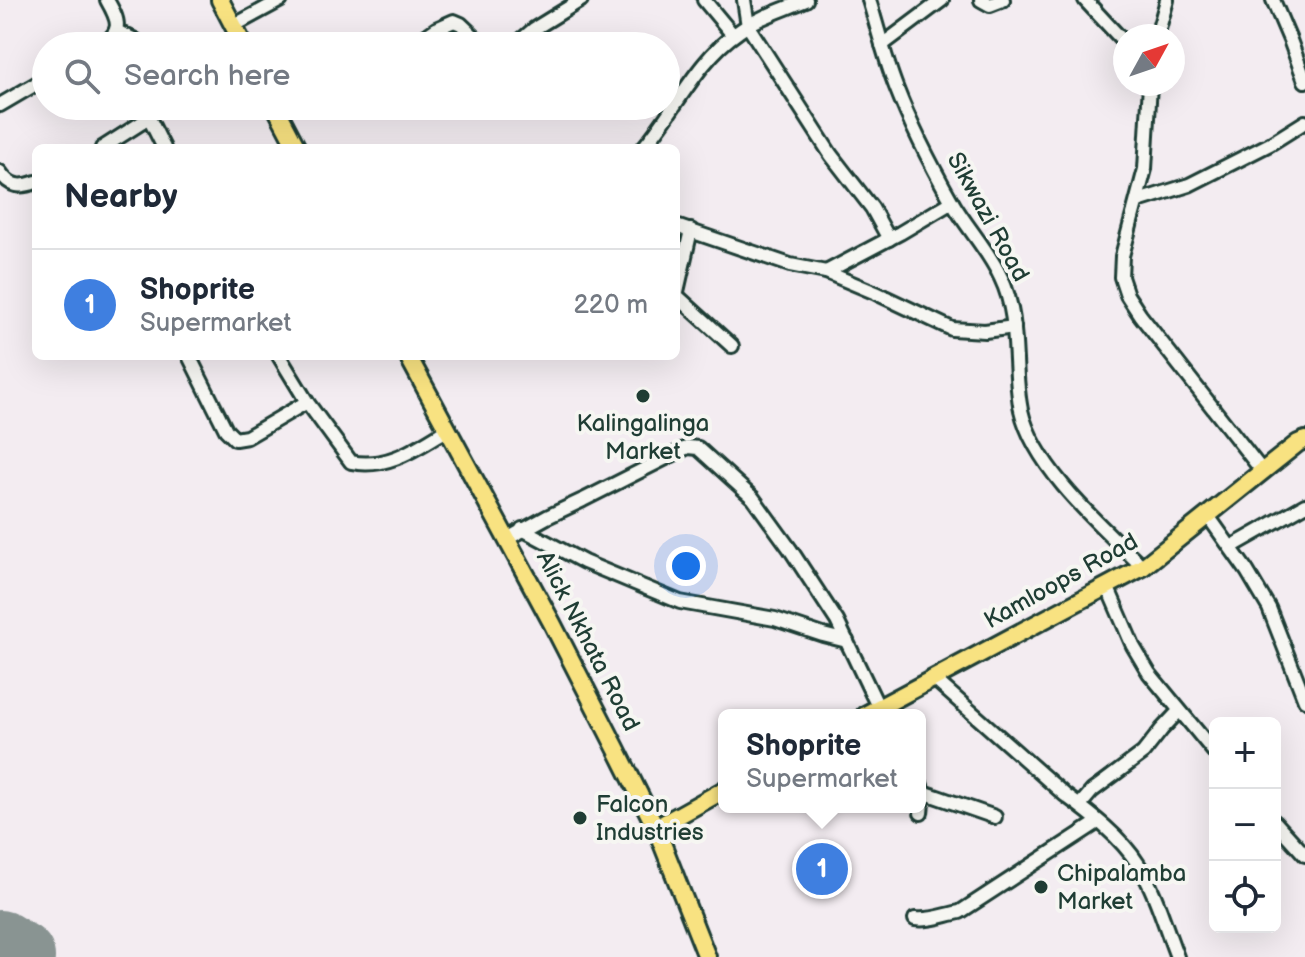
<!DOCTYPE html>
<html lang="en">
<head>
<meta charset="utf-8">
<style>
  body { margin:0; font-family:"Balsamiq Sans",sans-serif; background:#f2f2f3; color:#1f2937 }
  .controls { position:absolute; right:24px; bottom:24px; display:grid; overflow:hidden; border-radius:12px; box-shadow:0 8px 32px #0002 }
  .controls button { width:72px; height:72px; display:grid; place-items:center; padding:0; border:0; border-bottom:2px solid #e0e1e3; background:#fff; color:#1f2937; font:40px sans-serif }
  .compass { position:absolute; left:1113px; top:24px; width:72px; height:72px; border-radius:50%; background:#fff; box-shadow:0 8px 32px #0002; rotate:50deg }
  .you { position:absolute; left:686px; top:566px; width:28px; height:28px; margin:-20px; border:6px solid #fff; border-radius:50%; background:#1a73e8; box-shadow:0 0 0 12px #1a73e833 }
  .badge { display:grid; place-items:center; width:52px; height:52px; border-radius:50%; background:#1f3d34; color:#fff; font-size:26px; font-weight:700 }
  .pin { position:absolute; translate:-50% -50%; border:4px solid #fff; box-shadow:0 2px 8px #0006 }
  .popup { position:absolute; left:718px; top:709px; width:208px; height:104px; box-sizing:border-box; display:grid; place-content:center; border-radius:12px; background:#fff; filter:drop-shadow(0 2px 6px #0005); font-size:26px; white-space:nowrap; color:#747a83 }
  .popup b { font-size:30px; color:#1f2937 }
  .popup::after { content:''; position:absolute; left:50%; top:100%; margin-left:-16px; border:16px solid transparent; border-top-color:#fff }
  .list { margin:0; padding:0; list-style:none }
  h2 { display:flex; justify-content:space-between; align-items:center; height:104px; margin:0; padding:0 32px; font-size:34px }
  h2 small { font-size:26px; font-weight:400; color:#747a83 }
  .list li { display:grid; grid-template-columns:52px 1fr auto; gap:24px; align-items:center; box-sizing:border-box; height:112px; padding:0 32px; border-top:2px solid #e0e1e3 }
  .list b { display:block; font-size:30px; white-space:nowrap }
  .list p { margin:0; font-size:26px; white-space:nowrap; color:#747a83 }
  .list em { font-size:26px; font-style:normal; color:#747a83 }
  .icon { flex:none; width:44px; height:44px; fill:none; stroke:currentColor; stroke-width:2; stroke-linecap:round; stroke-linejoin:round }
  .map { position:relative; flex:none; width:1305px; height:957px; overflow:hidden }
  .search { position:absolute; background:#fff; box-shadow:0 8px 32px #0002; left:32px; top:32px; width:648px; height:88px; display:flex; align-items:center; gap:20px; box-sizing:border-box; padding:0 28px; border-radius:44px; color:#747a83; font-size:30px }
  .panel { position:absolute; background:#fff; box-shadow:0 8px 32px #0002; left:32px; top:144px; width:648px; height:216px; border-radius:12px }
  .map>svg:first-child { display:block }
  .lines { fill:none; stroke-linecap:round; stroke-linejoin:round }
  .runway { stroke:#899492; stroke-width:70 }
  .minor-casing { stroke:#1f3d34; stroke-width:18 }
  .major-casing { stroke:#1f3d34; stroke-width:22 }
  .minor { stroke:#f6f6f2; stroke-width:12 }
  .major { stroke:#f8e281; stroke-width:16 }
  .poi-dot { fill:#1f3d34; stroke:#f6f6f2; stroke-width:3 }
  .labels { text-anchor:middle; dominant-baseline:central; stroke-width:8; stroke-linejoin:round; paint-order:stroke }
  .street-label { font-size:24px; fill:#1f3d34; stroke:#f6f6f2 }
  .poi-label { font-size:24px; fill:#1f3d34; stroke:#f6f6f2; text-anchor:start }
</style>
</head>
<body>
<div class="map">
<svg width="1305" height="957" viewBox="0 0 1305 957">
  <rect width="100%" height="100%" fill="#f3ecf1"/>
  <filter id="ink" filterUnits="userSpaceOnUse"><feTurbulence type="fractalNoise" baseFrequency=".0125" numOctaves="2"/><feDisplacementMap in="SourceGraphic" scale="16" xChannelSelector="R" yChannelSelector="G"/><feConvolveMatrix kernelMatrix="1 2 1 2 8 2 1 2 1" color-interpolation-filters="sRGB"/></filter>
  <g filter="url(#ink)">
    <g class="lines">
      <polyline class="runway" points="0,945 20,957"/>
      <defs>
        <g id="minor">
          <polyline points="704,0 733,35"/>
          <polyline points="744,0 748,26 831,155 872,208 889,239"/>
          <path d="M869 0C878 29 885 59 896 87 911 126 931 165 952 202 967 228 989 251 1001 278 1021 319 1012 367 1021 410 1034 468 1101 526 1143 567"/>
          <polyline points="981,0 990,5 1003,0"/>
          <polyline points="1085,0 1125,43"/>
          <polyline points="1273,0 1290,40 1305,81"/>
          <polyline points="233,26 281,0"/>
          <polyline points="116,31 135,40 139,46"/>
          <polyline points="1157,36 1167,0"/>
          <polyline points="882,45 942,0"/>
          <path d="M99 46C124 32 119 21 107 0"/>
          <polyline points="412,46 436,29 454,21 461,24 484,46"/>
          <polyline points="514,46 534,29 581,0"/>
          <polyline points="1150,84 1145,169 1122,256 1121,277 1127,295 1140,315 1263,472"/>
          <polyline points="0,105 46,78"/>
          <polyline points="102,148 149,118 164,148"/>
          <path d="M643 148C675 111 697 60 738 32 758 17 783 10 806 0"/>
          <path d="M0 172C10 187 20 188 36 182"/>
          <polyline points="1138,201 1189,185 1270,144 1305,122"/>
          <polyline points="676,226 790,265 826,272 876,293 952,329 985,331 1014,327"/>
          <polyline points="826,272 900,233 952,202"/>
          <polyline points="676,295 732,346"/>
          <polyline points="676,296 691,230"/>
          <polyline points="189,356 226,430 235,439 247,437 307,402"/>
          <path d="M279 356 307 402 351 462C388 470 418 447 448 429"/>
          <polyline points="1208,516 1247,571 1269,608 1305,700"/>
          <polyline points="522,529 584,562 680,602 775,619 823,635 847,641"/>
          <polyline points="507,539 547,517 583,500 680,451 688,447 698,448 753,498 790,549 837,621 882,715"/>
          <polyline points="1231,547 1305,505"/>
          <polyline points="1107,586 1133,646 1149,673 1215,753"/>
          <path d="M933 678 1065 795C1091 814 1121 837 1138 864 1156 892 1165 927 1177 957"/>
          <polyline points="920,783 923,792 921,813"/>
          <polyline points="923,792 995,817"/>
          <polyline points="1080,805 1092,791 1143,753 1162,729 1179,711"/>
          <polyline points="1275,822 1305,855"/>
          <path d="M915 919C930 921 944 915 960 912L1098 822"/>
        </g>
        <g id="major">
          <polyline points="220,0 244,46"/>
          <polyline points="275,106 297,148"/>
          <polyline points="408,356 552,623 616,748 656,828 707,957"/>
          <polyline points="865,715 1143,567 1298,443 1305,440"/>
          <polyline points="656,828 724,790"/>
        </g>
      </defs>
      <use href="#minor" class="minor-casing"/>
      <use href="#major" class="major-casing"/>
      <use href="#minor" class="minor"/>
      <use href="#major" class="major"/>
    </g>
  </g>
  <g class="poi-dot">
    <circle cx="643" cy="396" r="8"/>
    <circle cx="580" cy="818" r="8"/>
    <circle cx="1041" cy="887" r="8"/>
  </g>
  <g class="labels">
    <g class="street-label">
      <text transform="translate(988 217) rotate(61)">Sikwazi Road</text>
      <text transform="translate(1061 581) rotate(-29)">Kamloops Road</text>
      <text transform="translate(588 641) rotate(63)">Alick Nkhata Road</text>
    </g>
    <g class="poi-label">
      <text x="643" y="423" text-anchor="middle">Kalingalinga<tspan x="643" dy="28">Market</tspan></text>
      <text x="596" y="804">Falcon<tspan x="596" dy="28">Industries</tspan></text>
      <text x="1057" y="873">Chipalamba<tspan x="1057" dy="28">Market</tspan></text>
    </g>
  </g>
</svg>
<div class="controls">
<button>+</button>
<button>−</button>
<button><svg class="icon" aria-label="locate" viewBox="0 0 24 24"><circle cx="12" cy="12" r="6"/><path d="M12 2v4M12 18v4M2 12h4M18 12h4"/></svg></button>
</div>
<svg class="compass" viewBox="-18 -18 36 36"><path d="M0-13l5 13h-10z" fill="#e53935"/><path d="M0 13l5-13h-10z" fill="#747a83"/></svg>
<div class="you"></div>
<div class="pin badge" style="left:822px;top:869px;background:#3f7fe0">1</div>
<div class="popup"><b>Shoprite</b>Supermarket</div>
<div class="search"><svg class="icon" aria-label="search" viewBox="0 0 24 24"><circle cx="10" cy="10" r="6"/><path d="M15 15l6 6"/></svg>Search here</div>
<section class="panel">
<h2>Nearby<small></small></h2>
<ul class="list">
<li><span class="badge" style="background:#3f7fe0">1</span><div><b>Shoprite</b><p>Supermarket</p></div><em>220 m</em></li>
</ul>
</section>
</div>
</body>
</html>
